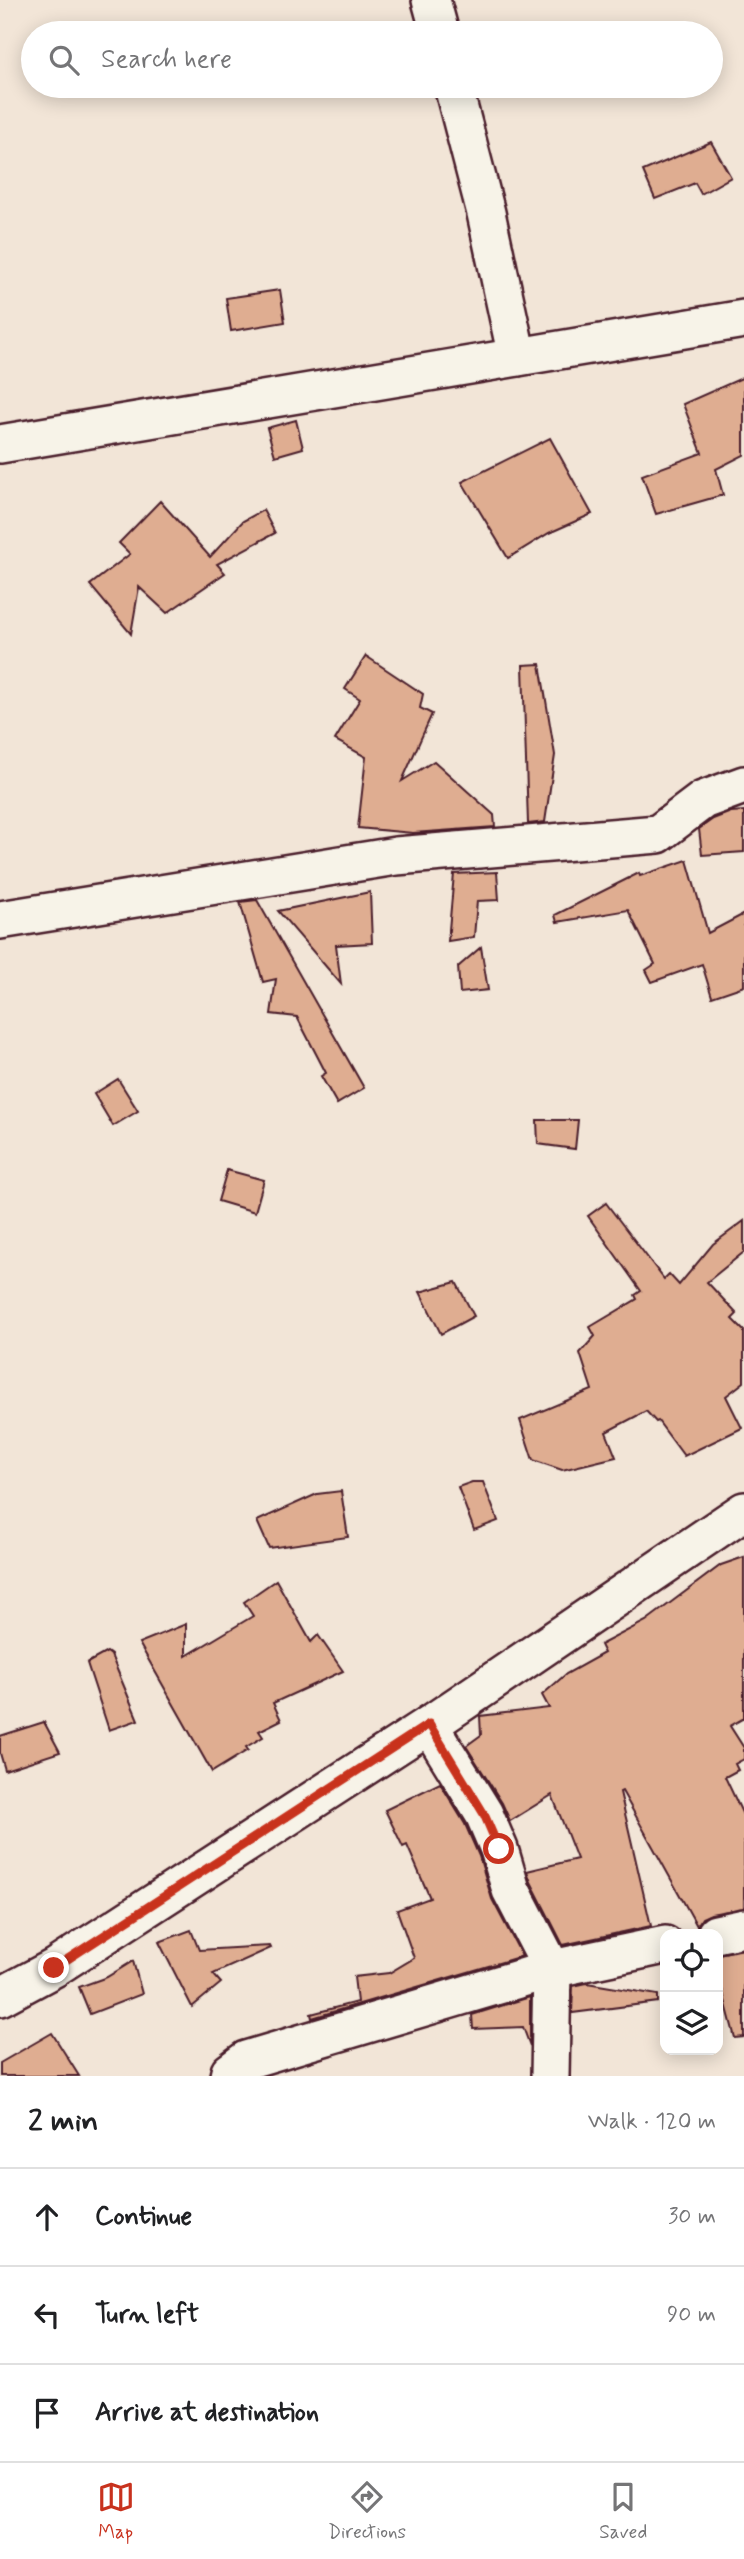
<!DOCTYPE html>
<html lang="en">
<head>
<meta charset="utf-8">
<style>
  body { margin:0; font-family:Mynerve,sans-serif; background:#f6f6f6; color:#202124 }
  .controls { position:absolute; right:21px; bottom:21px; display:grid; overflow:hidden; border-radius:14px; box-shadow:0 4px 18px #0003 }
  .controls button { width:63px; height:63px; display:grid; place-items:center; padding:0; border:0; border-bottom:2px solid #e0e0e0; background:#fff; color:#202124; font:35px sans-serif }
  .stop { position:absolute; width:21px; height:21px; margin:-16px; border:5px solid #c8321e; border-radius:50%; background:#fff }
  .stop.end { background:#c8321e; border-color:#fff; box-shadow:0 2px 7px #0008 }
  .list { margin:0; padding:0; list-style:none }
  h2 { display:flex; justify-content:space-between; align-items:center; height:91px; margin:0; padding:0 28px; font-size:30px }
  h2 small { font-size:23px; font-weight:400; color:#757577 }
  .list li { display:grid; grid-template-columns:46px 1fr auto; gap:21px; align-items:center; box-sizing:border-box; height:98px; padding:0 28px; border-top:2px solid #e0e0e0 }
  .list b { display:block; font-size:26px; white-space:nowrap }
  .list em { font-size:23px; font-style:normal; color:#757577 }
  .icon { flex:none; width:38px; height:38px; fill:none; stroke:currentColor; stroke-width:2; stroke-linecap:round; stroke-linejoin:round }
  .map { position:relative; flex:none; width:744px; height:2076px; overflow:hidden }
  .search { position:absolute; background:#fff; box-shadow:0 4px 18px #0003; left:21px; right:21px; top:21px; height:77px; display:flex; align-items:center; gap:18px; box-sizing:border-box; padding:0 24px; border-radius:38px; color:#757577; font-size:26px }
  .sheet { height:385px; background:#fff }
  nav { display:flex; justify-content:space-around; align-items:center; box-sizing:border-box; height:98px; border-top:2px solid #e0e0e0; background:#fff; font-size:19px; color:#757577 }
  nav a { display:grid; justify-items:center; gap:4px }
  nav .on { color:#c8321e }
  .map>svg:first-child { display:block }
  .building { fill:#dfad91; stroke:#4a1f2b; stroke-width:2 }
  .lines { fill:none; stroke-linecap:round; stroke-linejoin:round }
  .minor-casing { stroke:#4a1f2b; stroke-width:42 }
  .minor { stroke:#f7f3e8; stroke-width:37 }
  .route { stroke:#c8321e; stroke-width:9 }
</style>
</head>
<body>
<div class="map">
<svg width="744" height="2076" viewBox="0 0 744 2076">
  <rect width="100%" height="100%" fill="#f2e5d7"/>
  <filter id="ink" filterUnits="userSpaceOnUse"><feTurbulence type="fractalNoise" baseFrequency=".0143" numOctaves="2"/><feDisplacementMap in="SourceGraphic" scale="14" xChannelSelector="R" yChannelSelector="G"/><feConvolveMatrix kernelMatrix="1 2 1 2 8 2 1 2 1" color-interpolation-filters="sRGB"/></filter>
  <g filter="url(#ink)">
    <g class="building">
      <polygon points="711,142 731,177 701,194 695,183 655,199 643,171"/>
      <polygon points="280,290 285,322 231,331 226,298"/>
      <polygon points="744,377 744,455 716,469 723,495 656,514 642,475 702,453 683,404"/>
      <polygon points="296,420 303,448 275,456 267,428"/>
      <polygon points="550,438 592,514 549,533 508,558 462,482"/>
      <polygon points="160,501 210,557 243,521 263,510 275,533 217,564 225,573 167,613 139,587 131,634 90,585 130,554 119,543"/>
      <polygon points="366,656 423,694 420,708 432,714 402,781 434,761 494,815 495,827 413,833 358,828 366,757 335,740 360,699 345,689"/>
      <polygon points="540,664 555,755 545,822 528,824 523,665"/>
      <polygon points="744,811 744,852 702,855 699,829 713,819 731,812"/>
      <polygon points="687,860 708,933 744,914 744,986 712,997 702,964 652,982 646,970 655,964 628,910 557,922 555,915 639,873 640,876"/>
      <polygon points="497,872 499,900 477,901 474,937 448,941 454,874"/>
      <polygon points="370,892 372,943 336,945 341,984 278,911"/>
      <polygon points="257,900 364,1088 337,1104 321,1076 326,1073 297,1017 271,1014 276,979 263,982 240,902"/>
      <polygon points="481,947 488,990 460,993 458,967"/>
      <polygon points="118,1079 138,1111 113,1126 94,1094"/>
      <polygon points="537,1120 578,1120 575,1149 538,1144"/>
      <polygon points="227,1170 264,1180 255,1212 218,1201"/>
      <polygon points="606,1203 664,1279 669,1274 679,1285 713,1244 744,1221 744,1252 707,1282 737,1314 732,1319 744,1331 744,1382 726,1396 742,1428 684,1456 658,1421 656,1422 646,1411 606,1432 616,1457 562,1470 533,1460 520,1420 592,1390 580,1353 595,1336 590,1327 637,1299 635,1295 641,1291 588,1216"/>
      <polygon points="456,1282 474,1316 441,1334 420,1292"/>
      <polygon points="472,1482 483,1482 498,1521 474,1530 458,1487"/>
      <polygon points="341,1491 348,1537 269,1548 257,1521 317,1494"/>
      <polygon points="744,1557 744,1718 730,1726 744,1748 744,1759 735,1764 738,1770 725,1777 744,1817 744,1908 711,1914 702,1918 697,1926 622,1791 620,1792 651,1926 563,1945 531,1882 527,1871 577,1859 552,1795 510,1821 502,1803 466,1746 481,1735 480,1716 549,1708 542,1695 566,1674 604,1653 600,1645 646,1621 721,1565"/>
      <polygon points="276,1580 311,1642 318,1635 343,1671 273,1703 281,1720 259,1731 263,1737 246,1747 248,1750 212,1772 139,1643 186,1624 186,1656 253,1616 244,1602"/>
      <polygon points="107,1652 111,1655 138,1720 109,1730 87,1663"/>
      <polygon points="44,1722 60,1752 5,1770 0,1753 0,1736"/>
      <polygon points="440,1783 465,1824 479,1856 492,1899 522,1956 312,2018 311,2014 357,2002 354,1977 389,1973 414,1958 397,1910 430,1898 407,1845 403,1847 385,1810"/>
      <polygon points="191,1930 199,1950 270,1946 271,1948 213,1974 221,1983 192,2007 159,1942"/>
      <polygon points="744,1949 744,2037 735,2038 722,1989 718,1990 718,1954"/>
      <polygon points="133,1961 142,1994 90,2014 79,1987 107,1977"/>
      <polygon points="587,1983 658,1995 658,2002 572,2013 573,1986"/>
      <polygon points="530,1997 530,2046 523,2027 473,2029 472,2015"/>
      <polygon points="52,2033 79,2076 0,2076 0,2063"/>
    </g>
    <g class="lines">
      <defs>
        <g id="minor">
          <polyline points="431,0 440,33"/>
          <polyline points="453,86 486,213 517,357"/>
          <polyline points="0,444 744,319"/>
          <polyline points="0,920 396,856 658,834 703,800 744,785"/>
          <polyline points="429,1725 484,1814 499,1849 511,1890 552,1969 550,2076"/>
          <polyline points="716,1934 744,1928"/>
          <polyline points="0,1997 54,1968 429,1725 744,1511"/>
          <polyline points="229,2076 230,2072 246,2060 552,1969 665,1945"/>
        </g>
      </defs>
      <use href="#minor" class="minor-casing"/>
      <use href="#minor" class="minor"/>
    </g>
  </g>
  <g class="lines" filter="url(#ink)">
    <polyline class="route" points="54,1968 429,1724 484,1814 499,1849"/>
  </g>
</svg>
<div class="controls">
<button><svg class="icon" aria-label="locate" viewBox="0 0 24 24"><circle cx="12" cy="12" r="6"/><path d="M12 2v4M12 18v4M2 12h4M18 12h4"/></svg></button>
<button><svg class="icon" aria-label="layers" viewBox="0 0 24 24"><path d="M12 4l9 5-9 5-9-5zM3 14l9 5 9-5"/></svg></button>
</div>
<div class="stop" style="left:499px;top:1849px"></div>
<div class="stop end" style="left:54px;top:1968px"></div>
<div class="search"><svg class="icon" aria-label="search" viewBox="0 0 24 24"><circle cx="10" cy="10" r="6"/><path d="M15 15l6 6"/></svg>Search here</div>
</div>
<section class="sheet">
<h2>2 min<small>Walk · 120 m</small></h2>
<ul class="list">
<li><svg class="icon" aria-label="ahead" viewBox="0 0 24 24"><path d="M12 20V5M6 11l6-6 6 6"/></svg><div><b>Continue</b></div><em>30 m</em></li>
<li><svg class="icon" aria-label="left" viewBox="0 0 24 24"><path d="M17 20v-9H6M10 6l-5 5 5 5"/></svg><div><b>Turn left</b></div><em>90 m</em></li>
<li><svg class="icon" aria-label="arrive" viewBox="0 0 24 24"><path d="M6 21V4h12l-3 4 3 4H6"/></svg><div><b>Arrive at destination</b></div></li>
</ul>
</section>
<nav>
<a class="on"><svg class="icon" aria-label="map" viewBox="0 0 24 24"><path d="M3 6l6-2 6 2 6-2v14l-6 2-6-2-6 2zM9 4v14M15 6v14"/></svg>Map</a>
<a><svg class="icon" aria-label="directions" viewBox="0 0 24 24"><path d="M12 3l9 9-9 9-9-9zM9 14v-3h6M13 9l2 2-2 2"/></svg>Directions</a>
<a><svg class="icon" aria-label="saved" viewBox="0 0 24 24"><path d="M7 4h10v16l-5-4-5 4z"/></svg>Saved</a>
</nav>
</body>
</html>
